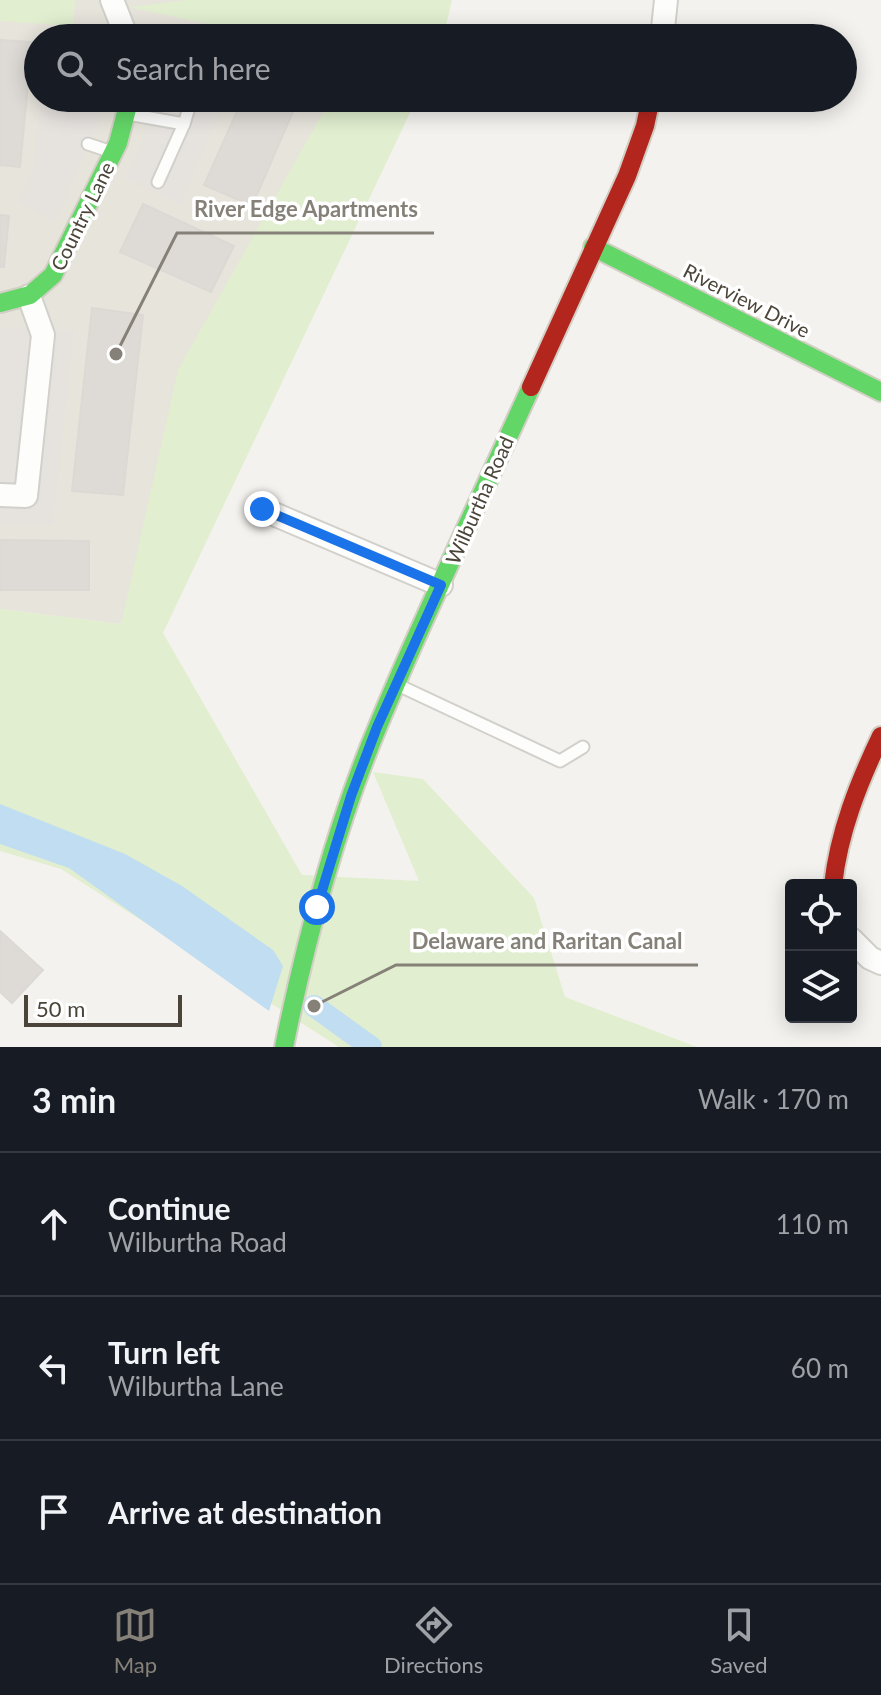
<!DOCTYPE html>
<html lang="en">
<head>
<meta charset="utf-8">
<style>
  body { margin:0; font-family:Lato,sans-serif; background:#20242c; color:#f1f3f6 }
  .controls { position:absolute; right:24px; bottom:24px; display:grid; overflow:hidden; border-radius:8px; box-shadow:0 4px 20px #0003 }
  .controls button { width:72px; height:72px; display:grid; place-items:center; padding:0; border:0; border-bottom:2px solid #363941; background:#171b24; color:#f1f3f6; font:40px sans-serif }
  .scale { position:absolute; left:24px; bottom:20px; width:158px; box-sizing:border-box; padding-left:8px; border:4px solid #4b4439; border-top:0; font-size:22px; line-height:28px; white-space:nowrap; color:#4b4439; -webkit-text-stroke:6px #fff; paint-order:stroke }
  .stop { position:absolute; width:24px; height:24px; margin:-18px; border:6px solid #1a73e8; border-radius:50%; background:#fff }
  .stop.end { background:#1a73e8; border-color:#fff; box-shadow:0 2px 8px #0008 }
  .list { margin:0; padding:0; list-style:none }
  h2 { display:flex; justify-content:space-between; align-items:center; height:104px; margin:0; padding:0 32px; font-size:34px }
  h2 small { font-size:26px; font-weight:400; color:#9ea1a6 }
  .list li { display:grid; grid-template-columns:52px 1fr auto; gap:24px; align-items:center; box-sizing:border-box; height:144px; padding:0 32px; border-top:2px solid #363941 }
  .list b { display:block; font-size:30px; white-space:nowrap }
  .list p { margin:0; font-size:26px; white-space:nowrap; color:#9ea1a6 }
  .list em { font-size:26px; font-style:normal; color:#9ea1a6 }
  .icon { flex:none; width:44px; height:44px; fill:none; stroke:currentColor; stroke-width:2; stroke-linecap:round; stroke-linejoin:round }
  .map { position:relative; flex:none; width:881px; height:1047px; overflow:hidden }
  .search { position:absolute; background:#171b24; box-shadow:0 4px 20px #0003; left:24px; right:24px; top:24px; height:88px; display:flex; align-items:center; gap:20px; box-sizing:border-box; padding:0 28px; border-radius:44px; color:#9ea1a6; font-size:30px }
  .sheet { height:536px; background:#171b24 }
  nav { display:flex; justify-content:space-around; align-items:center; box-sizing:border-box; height:112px; border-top:2px solid #363941; background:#171b24; font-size:22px; color:#9ea1a6 }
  nav a { display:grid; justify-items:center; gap:4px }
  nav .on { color:#868178 }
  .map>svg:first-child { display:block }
  .residential { fill:#e7e4dc }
  .green { fill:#e1eecf }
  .parking { fill:#e6e3df }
  .water { fill:#c0ddf1 }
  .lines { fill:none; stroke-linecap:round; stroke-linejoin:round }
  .canal { stroke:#c0ddf1; stroke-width:22 }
  .building { fill:#dedbd6; stroke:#dcd9d4; stroke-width:2 }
  .lane-casing { stroke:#d2d0cb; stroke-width:15 }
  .street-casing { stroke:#d2d0cb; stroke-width:26 }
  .fast-casing { stroke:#d3cfc5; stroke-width:22 }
  .jam-casing { stroke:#d3cfc5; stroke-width:22 }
  .lane { stroke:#fdfdfc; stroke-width:11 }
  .street { stroke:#fdfdfc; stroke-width:22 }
  .fast { stroke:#63d668; stroke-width:18 }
  .jam { stroke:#b3261e; stroke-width:18 }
  .route { stroke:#1a73e8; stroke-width:10 }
  .labels { text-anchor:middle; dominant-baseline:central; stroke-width:7; stroke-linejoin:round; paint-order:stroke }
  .street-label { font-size:20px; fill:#4b4439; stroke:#fff }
  .leader { fill:none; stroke:#868178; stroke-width:3 }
  .callout-dot { fill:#868178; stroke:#fff; stroke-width:3 }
  .callout-label { font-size:22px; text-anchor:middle; font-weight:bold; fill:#868178; stroke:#fff; stroke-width:7; stroke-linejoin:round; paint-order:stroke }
</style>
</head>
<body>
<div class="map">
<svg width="881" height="1047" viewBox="0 0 881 1047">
  <rect width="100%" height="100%" fill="#f4f2ee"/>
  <polygon class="residential" points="0,0 364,0 358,38 38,38 38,98 337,98 121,624 0,609"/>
  <g class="green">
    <polygon points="0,0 75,0 73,26 0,21"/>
    <polygon points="188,0 452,0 443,38 273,38 129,7"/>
    <polygon points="331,98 417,98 163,633 302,875 419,881 373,772 423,779 534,898 565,997 697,1047 339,1047 61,869 0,851 0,609 121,624 178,370"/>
  </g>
  <g class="parking">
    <polygon points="156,23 233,38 156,38"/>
    <polygon points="41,98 102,98 101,116 55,222 19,202 33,169"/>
    <polygon points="159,98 226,98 180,205 126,179"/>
    <polygon points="0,328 74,330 53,524 0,525"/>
  </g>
  <polygon class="water" points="0,804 125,854 182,886 273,950 283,966 269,1011 69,868 0,844"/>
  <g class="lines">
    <polyline class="canal" points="314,1006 371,1047"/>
  </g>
  <g class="building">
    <polygon points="274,28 298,38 270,38"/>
    <polygon points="0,40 32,42 20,167 0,165"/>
    <polygon points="243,98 299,98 252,206 204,185"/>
    <polygon points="143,204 234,246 211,292 120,252"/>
    <polygon points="0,215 9,216 4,267 0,267"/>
    <polygon points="92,308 143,315 123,495 72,491"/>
    <polygon points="0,540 89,541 89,590 0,590"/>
    <polygon points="0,931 43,970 12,1003 0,992"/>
  </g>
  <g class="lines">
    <defs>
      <g id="lane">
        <polyline points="128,114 184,124"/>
        <polyline points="88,144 109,151"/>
        <polyline points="158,182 184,124 192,98"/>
        <polyline points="400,686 560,761 583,747"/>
      </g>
      <g id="street">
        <polyline points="112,0 127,38"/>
        <polyline points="662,38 666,0"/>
        <polyline points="0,495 26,496 43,335 29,296"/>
        <polyline points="262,509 441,585"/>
        <polyline points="851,939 870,958 881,963"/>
      </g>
      <g id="fast">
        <polyline points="593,247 881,392"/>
        <polyline points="0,303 30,295 53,275 118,143 130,98"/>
        <path d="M284 1047C306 939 335 828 378 726 425 612 480 500 531 387"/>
      </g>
      <g id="jam">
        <polyline points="531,387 627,176 645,126 651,98"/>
        <path d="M833 885C839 832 858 784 881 736"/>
      </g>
    </defs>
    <use href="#lane" class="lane-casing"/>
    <use href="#street" class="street-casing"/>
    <use href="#fast" class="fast-casing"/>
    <use href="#jam" class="jam-casing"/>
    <use href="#lane" class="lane"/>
    <use href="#street" class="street"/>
    <use href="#fast" class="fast"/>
    <use href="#jam" class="jam"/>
  </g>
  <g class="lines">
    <polyline class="route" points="262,509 441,585 377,727 351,796 317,907"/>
  </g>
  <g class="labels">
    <g class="street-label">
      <text transform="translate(82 216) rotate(-64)">Country Lane</text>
      <text transform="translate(747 300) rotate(27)">Riverview Drive</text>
      <text transform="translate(479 500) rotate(-66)">Wilburtha Road</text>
    </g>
  </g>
  <path class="leader" d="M116 354L177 233H434M314 1006L396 965H698"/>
  <g class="callout-dot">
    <circle cx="116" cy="354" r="8"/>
    <circle cx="314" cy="1006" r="8"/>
  </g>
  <g class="callout-label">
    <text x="306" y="217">River Edge Apartments</text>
    <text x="547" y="949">Delaware and Raritan Canal</text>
  </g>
</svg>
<div class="controls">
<button><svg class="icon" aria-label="locate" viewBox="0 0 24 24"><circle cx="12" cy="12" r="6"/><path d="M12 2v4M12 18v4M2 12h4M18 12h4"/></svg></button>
<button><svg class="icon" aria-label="layers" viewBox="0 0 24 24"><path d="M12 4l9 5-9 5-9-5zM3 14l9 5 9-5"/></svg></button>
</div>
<div class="scale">50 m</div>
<div class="stop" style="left:317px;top:907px"></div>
<div class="stop end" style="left:262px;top:509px"></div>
<div class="search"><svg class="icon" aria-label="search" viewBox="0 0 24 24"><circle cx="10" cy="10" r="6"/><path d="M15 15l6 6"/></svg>Search here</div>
</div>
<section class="sheet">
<h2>3 min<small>Walk · 170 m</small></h2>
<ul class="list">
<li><svg class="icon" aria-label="ahead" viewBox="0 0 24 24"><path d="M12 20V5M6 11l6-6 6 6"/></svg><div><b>Continue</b><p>Wilburtha Road</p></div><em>110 m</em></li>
<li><svg class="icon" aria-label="left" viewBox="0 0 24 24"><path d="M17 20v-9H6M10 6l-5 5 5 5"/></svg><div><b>Turn left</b><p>Wilburtha Lane</p></div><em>60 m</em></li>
<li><svg class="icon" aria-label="arrive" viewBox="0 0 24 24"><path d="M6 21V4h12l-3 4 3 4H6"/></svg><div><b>Arrive at destination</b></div></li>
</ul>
</section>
<nav>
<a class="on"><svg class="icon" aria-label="map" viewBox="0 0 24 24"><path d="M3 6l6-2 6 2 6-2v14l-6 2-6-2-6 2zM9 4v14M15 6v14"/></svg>Map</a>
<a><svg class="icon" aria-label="directions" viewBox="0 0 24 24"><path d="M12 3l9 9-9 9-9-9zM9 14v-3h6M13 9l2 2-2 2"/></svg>Directions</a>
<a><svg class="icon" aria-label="saved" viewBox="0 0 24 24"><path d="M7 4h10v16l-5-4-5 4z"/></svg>Saved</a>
</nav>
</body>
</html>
